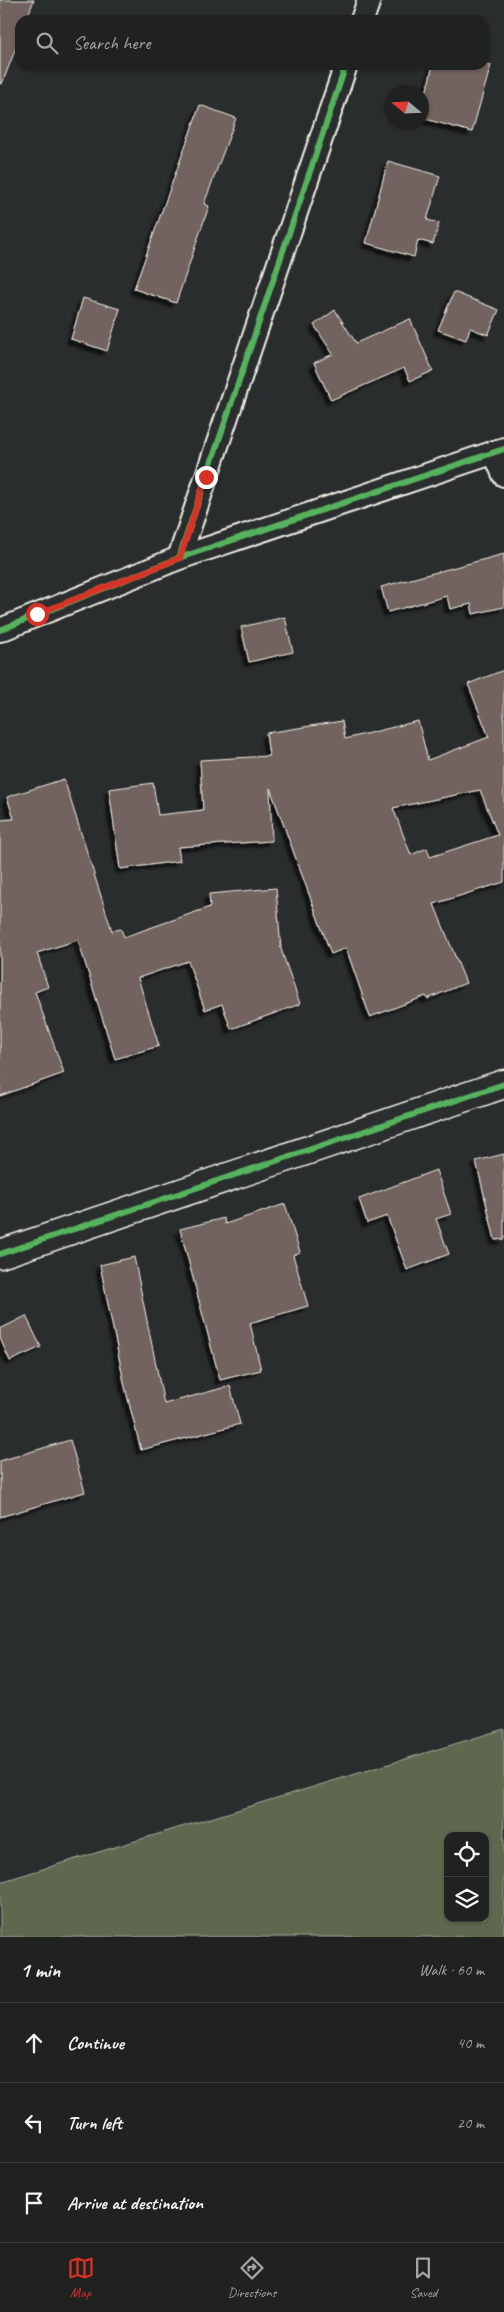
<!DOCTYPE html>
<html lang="en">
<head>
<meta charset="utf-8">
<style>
  body { margin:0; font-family:Caveat,sans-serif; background:#2d2f2f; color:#f1f3f6 }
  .controls { position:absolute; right:15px; bottom:15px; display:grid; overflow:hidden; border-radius:10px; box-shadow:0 1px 4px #0004 }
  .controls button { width:45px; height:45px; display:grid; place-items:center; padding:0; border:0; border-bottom:1px solid #3d3f40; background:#202222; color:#f1f3f6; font:25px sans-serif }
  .compass { position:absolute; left:384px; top:85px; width:45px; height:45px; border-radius:50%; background:#202222; box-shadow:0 1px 4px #0004; rotate:289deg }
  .stop { position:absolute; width:15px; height:15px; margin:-11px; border:4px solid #d93025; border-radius:50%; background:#fff }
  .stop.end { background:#d93025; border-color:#fff; box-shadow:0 1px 5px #0008 }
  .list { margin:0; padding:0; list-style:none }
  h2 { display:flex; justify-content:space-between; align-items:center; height:65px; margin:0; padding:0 20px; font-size:21px }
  h2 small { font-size:16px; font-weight:400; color:#a2a4a5 }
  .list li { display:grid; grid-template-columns:32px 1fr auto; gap:15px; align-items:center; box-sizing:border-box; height:80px; padding:0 20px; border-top:1px solid #3d3f40 }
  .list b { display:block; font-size:19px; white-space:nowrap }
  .list em { font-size:16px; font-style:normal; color:#a2a4a5 }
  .icon { flex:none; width:28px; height:28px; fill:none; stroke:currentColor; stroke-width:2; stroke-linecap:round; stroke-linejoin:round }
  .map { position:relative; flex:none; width:504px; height:1937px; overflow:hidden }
  .search { position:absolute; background:#202222; box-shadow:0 1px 4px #0004; left:15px; right:15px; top:15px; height:55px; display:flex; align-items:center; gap:12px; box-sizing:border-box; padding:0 18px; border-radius:15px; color:#a2a4a5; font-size:19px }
  .sheet { height:305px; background:#202222 }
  nav { display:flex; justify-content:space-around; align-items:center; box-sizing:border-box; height:70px; border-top:1px solid #3d3f40; background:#202222; font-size:14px; color:#a2a4a5 }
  nav a { display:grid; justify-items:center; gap:2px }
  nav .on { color:#d93025 }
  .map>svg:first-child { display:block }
  .green { fill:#5d6850; stroke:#a8ac9c; fill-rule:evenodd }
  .building { fill:#726460; stroke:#f4f1e8; fill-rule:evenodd; filter:url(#shadow) }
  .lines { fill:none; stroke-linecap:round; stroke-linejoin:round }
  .minor-casing { stroke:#f4f1e8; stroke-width:26 }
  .tertiary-casing { stroke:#f4f1e8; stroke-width:31 }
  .minor { stroke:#2a2d2e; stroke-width:22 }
  .tertiary { stroke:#2a2d2e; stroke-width:28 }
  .cycleway-casing { stroke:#2a2d2e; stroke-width:9 }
  .cycleway { stroke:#56b35d; stroke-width:6 }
  .route { stroke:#d93025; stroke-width:6 }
</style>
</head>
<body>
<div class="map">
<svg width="504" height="1937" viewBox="0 0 504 1937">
  <defs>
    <filter id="shadow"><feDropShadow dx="-4.5" dy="4.5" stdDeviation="1" flood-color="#0009"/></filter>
  </defs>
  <rect width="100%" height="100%" fill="#2a2d2e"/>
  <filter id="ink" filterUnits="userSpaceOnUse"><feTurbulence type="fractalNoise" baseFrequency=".02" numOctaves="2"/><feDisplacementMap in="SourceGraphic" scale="10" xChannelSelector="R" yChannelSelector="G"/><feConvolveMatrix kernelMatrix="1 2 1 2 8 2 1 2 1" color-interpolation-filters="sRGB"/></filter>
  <g filter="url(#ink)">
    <path class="green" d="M504 1729V1937H0V1882ZM448 1836H485V1918H448Z"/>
    <g class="building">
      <polygon points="0,0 34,0 26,20 20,20 20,37 2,84 0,84"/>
      <polygon points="433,65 491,65 472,132 422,118 422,109"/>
      <polygon points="200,105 236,118 204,204 209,206 176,303 134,289"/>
      <polygon points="388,161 440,176 427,220 439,223 433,244 418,240 414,257 366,243"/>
      <polygon points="454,292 499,310 488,335 470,328 466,340 438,330"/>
      <polygon points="83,298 120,309 107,351 71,339"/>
      <polygon points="335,310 356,343 410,319 433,371 410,381 404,368 331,400 314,363 333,354 314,325"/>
      <polygon points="504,554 504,607 473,614 471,604 450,609 447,596 388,612 381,587"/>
      <polygon points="285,617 293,652 249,662 241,627"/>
      <path d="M504 670V882L434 904 466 983 427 999 426 996 370 1017 346 948 331 954 270 788 272 841 178 847 180 861 120 869 109 789 153 783 158 815 203 810 200 760 269 756 266 733 342 721 345 739 418 721 428 760 489 737 468 684ZM480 790 498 835 430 857 427 848 411 855 393 808Z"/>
      <polygon points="64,779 112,931 121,929 124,937 210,907 209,894 276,888 281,949 300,1004 231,1029 222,1004 205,1010 188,961 138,978 159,1046 115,1059 78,940 37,953 48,987 35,992 64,1073 0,1096 0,820 14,819 7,797"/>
      <polygon points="504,1154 504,1239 495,1240 476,1161"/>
      <polygon points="436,1170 451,1214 436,1219 449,1254 407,1270 387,1216 367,1223 359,1199"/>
      <polygon points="285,1204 300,1252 293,1255 308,1306 250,1323 261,1370 220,1380 180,1229 224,1218 225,1224"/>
      <polygon points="134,1257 164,1404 230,1386 240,1424 141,1450 125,1387 100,1265"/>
      <polygon points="26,1316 41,1347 10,1361 0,1338 0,1329"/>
      <polygon points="70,1440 85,1492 0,1517 0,1461"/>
    </g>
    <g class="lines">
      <defs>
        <g id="minor">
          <polyline points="362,20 369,0"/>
          <polyline points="494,452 504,475"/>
          <polyline points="179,558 346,65"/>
          <polyline points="0,630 179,558 504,449"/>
        </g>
        <polyline id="tertiary" points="0,1254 504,1084"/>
      </defs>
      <use href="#minor" class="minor-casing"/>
      <use href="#tertiary" class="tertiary-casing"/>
      <use href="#minor" class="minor"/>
      <use href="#tertiary" class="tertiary"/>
      <defs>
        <g id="cycleway">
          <polyline points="179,558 346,65"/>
          <polyline points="0,630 179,558 504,449"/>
          <polyline points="0,1254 504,1084"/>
        </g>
      </defs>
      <use href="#cycleway" class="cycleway-casing"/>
      <use href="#cycleway" class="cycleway"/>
    </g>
  </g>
  <g class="lines" filter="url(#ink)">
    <polyline class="route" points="37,614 180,558 206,477"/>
  </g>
</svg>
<div class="controls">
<button><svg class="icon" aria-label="locate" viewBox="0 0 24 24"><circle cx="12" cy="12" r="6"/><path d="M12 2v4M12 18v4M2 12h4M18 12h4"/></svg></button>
<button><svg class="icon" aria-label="layers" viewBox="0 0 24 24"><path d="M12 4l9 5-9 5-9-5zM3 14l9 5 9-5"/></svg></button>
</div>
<svg class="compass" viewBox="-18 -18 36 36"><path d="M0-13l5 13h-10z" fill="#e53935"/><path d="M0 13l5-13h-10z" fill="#a2a4a5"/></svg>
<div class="stop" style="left:37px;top:614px"></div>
<div class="stop end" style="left:206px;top:477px"></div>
<div class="search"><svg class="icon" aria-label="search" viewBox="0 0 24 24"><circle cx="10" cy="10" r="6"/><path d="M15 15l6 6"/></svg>Search here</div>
</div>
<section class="sheet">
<h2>1 min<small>Walk · 60 m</small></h2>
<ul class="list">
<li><svg class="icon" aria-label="ahead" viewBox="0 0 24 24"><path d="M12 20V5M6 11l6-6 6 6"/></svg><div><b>Continue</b></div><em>40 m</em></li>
<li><svg class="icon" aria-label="left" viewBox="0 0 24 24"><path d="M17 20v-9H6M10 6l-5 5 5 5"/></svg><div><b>Turn left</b></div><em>20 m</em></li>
<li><svg class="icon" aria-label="arrive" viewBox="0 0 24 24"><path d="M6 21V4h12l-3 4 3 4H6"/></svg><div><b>Arrive at destination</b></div></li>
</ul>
</section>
<nav>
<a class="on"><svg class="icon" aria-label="map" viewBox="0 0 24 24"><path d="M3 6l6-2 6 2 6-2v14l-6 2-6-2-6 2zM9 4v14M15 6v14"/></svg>Map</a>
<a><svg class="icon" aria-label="directions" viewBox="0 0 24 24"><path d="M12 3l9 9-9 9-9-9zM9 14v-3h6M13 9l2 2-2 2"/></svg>Directions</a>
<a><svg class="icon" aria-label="saved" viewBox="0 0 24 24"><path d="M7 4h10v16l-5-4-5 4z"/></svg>Saved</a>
</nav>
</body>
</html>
